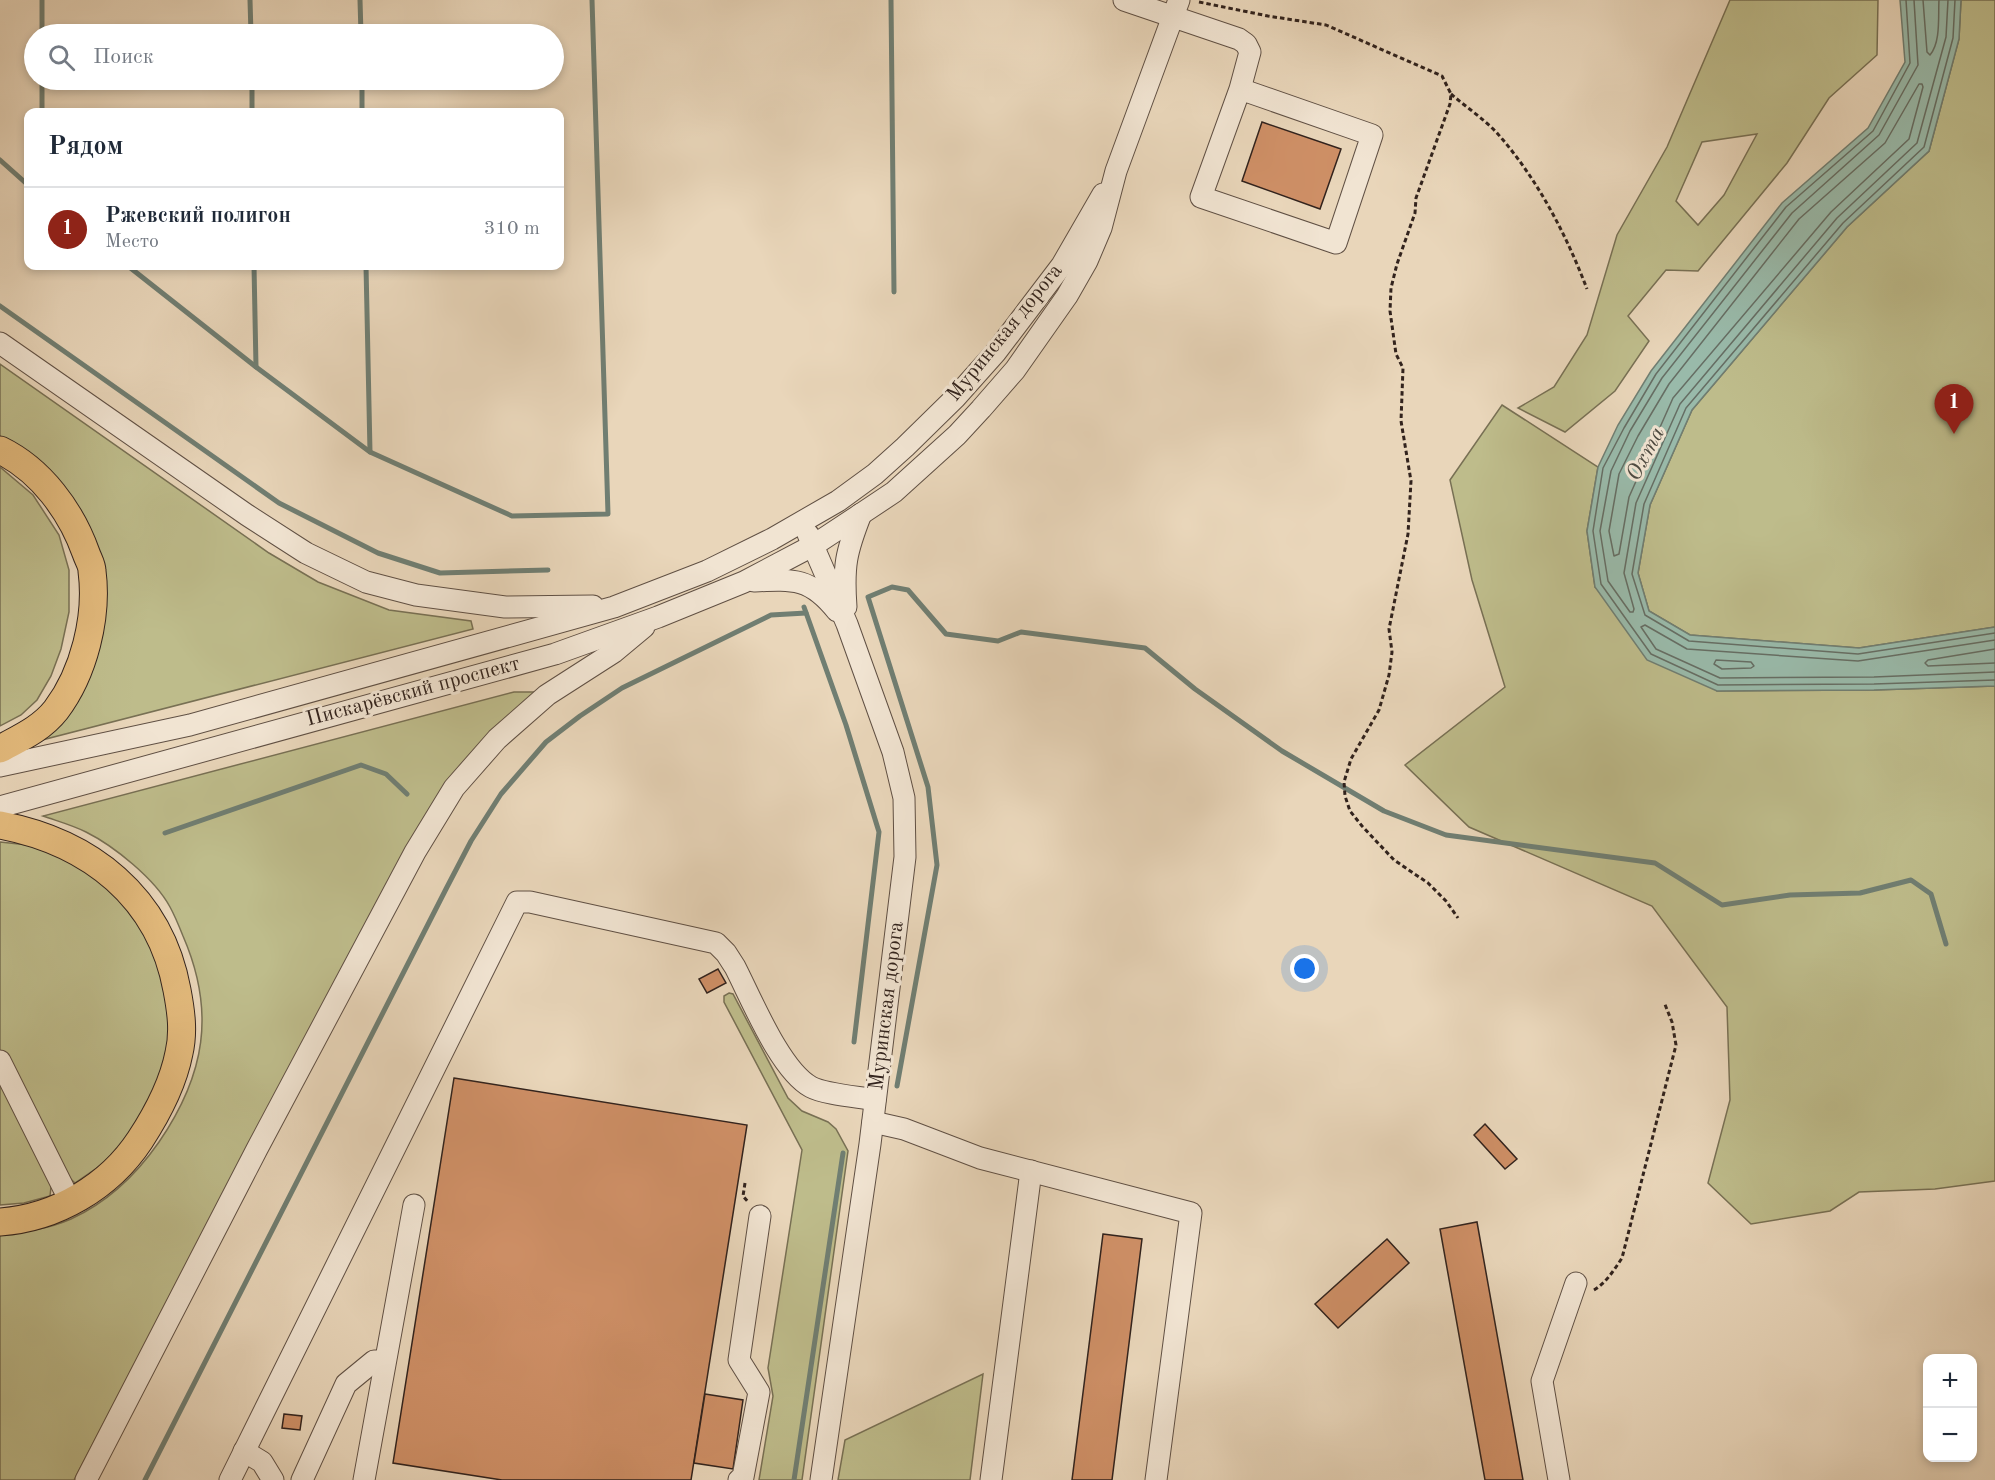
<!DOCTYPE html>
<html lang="ru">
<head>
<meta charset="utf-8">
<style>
  body { margin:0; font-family:"Old Standard TT",serif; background:#f6f6f7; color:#1f2937 }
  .controls { position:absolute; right:18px; bottom:18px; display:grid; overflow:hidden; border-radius:12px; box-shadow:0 3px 9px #0003 }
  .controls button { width:54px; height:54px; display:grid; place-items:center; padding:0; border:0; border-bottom:2px solid #e0e1e3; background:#fff; color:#1f2937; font:30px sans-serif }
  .you { position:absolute; left:1305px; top:969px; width:21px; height:21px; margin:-15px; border:4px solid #fff; border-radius:50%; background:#1a73e8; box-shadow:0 0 0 9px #1a73e833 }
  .badge { display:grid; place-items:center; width:39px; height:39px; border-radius:50%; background:#8f2418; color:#fff; font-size:20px; font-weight:700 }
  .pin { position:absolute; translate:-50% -50px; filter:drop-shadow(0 2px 3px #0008) }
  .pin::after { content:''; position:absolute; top:32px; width:21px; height:18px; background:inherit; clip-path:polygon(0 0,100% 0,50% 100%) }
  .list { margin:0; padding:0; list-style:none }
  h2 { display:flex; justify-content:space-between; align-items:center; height:78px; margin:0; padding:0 24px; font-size:26px }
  h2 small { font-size:20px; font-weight:400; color:#747a83 }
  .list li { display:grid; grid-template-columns:39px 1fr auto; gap:18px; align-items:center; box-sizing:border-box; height:84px; padding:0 24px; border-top:2px solid #e0e1e3 }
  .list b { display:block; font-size:22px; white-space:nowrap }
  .list p { margin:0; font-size:20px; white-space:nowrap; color:#747a83 }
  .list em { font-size:20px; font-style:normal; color:#747a83 }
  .icon { flex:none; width:33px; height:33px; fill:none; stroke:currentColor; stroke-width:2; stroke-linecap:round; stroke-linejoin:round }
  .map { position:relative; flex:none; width:1995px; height:1480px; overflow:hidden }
  .search { position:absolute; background:#fff; box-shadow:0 3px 9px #0003; left:24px; top:24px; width:540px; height:66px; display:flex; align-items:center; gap:15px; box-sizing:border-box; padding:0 21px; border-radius:33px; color:#747a83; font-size:22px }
  .panel { position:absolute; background:#fff; box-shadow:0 3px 9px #0003; left:24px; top:108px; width:540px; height:162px; border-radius:12px }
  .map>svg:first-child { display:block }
  .green { fill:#bebc8b; stroke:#787054; stroke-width:1.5; fill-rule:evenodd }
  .water { fill:#99baaa; stroke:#707e72; stroke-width:1.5 }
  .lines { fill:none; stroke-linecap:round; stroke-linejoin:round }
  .shore { stroke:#666e64; stroke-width:1.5 }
  .stream { stroke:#707e72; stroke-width:5 }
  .building { fill:#ce8f66; stroke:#32231d; stroke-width:1.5 }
  .minor-casing { stroke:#605044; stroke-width:23 }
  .major-casing { stroke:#32231d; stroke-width:29 }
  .path { stroke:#32231d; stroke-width:3; stroke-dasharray:4.5 3; stroke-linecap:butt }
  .minor { stroke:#f1e4d2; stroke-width:21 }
  .major { stroke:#e4bb7d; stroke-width:27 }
  .labels { text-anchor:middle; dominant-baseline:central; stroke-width:6; stroke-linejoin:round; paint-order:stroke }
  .street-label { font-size:21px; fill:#32231d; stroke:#f1e4d2 }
  .water-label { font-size:22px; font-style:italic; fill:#4c4940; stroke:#f1e4d2 }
</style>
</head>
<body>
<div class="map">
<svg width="1995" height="1480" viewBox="0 0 1995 1480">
  <rect width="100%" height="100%" fill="#e9d6ba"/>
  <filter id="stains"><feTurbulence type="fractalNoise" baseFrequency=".00333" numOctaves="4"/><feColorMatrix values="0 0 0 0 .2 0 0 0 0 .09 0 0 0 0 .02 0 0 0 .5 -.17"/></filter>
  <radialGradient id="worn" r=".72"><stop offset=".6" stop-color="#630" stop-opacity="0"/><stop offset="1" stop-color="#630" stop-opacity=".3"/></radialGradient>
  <g class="green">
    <path d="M1730 0H1878L1877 55 1829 98 1787 163 1698 271 1666 270 1628 316 1649 341 1615 391 1565 432 1518 408 1554 387 1587 335 1617 235 1667 147ZM1757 134 1724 195 1698 225 1676 201 1702 142Z"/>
    <polygon points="1961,0 1995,0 1995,627 1859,648 1690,635 1649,611 1638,573 1650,505 1692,410 1847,227 1929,151 1959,39"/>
    <polygon points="0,364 269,553 318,582 389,610 471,621 473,629 42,740 56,716 98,562 0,438"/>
    <polygon points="1502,405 1598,467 1587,531 1595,587 1717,691 1874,690 1995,686 1995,1181 1935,1189 1859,1192 1830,1211 1751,1224 1708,1183 1730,1100 1727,1007 1652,906 1469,827 1405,765 1505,687 1472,580 1450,480"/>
    <polygon points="0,467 33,495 59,535 69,570 69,612 61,649 51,676 37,700 21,715 0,726"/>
    <path d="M514 692H535L456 771 145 1344 74 1480H0V1235C25 1232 48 1229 71 1219 108 1202 136 1175 159 1142 205 1075 216 1012 183 936 179 926 175 916 170 907 155 879 114 846 86 832 72 825 57 821 43 816Z"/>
    <polygon points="0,842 28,845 68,858 127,900 156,954 168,1002 169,1049 148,1106 127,1139 104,1163 75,1183 63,1172 52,1178 50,1196 24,1203 0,1205"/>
    <polygon points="729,993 733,994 788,1098 802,1111 828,1122 836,1129 848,1151 802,1480 759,1480 773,1396 768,1368 802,1150 724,1002 724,996"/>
    <polygon points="983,1374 970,1480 838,1480 845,1440"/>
  </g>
  <polygon class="water" points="1900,0 1961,0 1959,39 1929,151 1847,227 1692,410 1650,505 1638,573 1649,611 1690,635 1859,648 1995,627 1995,686 1874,690 1717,691 1647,660 1595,587 1587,531 1598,467 1618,425 1651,371 1782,203 1868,128 1905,62"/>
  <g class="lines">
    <g class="shore">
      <polyline points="1906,0 1910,63 1873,131 1786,207 1656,374 1624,428 1603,468 1593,531 1601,584 1651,654 1718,685 1874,684 1995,680"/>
      <polyline points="1914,0 1918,65 1879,135 1792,213 1662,378 1630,431 1611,471 1600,531 1608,581 1630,612 1633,612 1634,609 1624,573 1636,503 1680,404 1837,218 1917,143 1946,37 1948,0"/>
      <path d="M1923 0 1927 52 1930 55C1941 42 1938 16 1939 0"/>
      <polyline points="1955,0 1953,38 1924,147 1843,223 1686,408 1644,504 1632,574 1645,615 1689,641 1858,654 1995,633"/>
      <polygon points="1919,84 1922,84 1923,87 1909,139 1831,212 1673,398 1629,497 1619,554 1614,556 1609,531 1619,474 1638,436 1669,384 1799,219 1885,143"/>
      <polyline points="1995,640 1858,661 1687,649 1645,625 1641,627 1656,649 1720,678 1874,677 1995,672"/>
      <polyline points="1995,649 1928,660 1925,663 1928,666 1995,663"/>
      <polygon points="1716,660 1751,662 1754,666 1751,668 1722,669 1714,664"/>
    </g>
    <g class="stream">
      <polyline points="42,0 42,34"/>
      <polyline points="250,0 251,34"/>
      <polyline points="360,0 361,34"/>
      <polyline points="891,0 894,292"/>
      <polyline points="42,80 42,112"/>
      <polyline points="252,80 252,112"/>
      <polyline points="362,80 362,112"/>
      <polyline points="0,160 28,185"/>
      <polyline points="128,266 256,367 370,452 512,516 608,514 592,0"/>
      <polyline points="254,266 256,367"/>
      <polyline points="366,266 370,452"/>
      <polyline points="0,306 279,503 378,553 440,573 548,570"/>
      <polyline points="804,607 846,725 879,832 854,1042"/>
      <polyline points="165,833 361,765 386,774 407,794"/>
      <polyline points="897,1086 937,865 928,787 868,597 892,587 908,590 946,634 998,641 1021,632 1145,648 1195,689 1282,751 1384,811 1446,835 1655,863 1722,905 1790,895 1860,893 1911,880 1931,894 1946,944"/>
      <polyline points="145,1480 446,889 471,841 501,794 546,742 580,716 622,688 771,615 806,613"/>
      <polyline points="794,1480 843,1153"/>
    </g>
  </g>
  <g class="building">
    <polygon points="1262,122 1341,149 1320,209 1242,181"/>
    <polygon points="718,969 726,983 707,993 699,979"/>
    <polygon points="454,1078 747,1125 691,1480 502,1480 393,1463"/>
    <polygon points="1485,1124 1517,1159 1505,1169 1474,1135"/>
    <polygon points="1477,1222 1523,1480 1485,1480 1440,1229"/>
    <polygon points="1103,1234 1142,1239 1112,1480 1072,1480"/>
    <polygon points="1387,1239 1409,1263 1338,1328 1315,1304"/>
    <polygon points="705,1394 743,1400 733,1469 694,1463"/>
    <polygon points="284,1414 302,1416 300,1430 282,1428"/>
  </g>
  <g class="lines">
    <defs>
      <g id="minor">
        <polyline points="1124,0 1239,39 1246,44 1250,52 1240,89 1201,197 1336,243 1372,135 1240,89"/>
        <polyline points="0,343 247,515 306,553 366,582 416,595 505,607 593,606"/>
        <polyline points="808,534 847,624 893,752 904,798 905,857 870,1144 821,1480"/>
        <path d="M754 581C794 579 811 578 837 611"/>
        <path d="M846 607C843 566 846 552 861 514"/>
        <polyline points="0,766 190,725 614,607 707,571 772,539 838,501 875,474 905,447 955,398 996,352 1062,265 1103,194"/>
        <polyline points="0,807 555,654 658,617 744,582 814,545 861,514 894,492 957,435 981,409 1015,370 1067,296 1087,261 1101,228 1116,171 1179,0"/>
        <polyline points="0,1061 71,1203"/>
        <polyline points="873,1122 904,1129 980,1158 1191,1213 1156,1480"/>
        <polyline points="244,1451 262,1462 273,1480"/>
        <polyline points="86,1480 257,1149 415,852 454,788 497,739 547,695 614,652 644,627"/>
        <path d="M230 1480 517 902H530L716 943 726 953 735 967C752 1000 780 1070 811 1087 824 1094 859 1097 875 1100"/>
        <polyline points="302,1480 346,1384 374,1361 385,1361"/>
        <polyline points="364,1480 414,1205"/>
        <polyline points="739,1480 743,1477 759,1392 739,1360 760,1216"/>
        <polyline points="991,1480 1031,1171"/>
        <polyline points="1559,1480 1542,1381 1576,1283"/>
      </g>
      <g id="major">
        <path d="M0 450C41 470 71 511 86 553 88 559 92 565 92 571 98 617 84 673 56 710 41 729 20 738 0 749"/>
        <path d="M0 825C90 842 160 897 177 990 181 1011 184 1032 179 1053 173 1084 157 1114 140 1140 109 1187 56 1218 0 1222"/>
      </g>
    </defs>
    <use href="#minor" class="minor-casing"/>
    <use href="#major" class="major-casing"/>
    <g class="path">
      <polyline points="1199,2 1268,16 1326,25 1442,76 1451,94 1450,104 1416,198 1415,213 1397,264 1391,288 1390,311 1396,354 1403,368 1401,421 1411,481 1408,534 1389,629 1392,652 1389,675 1379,710 1351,759 1344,782 1345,796 1350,811 1362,826 1394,860 1428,883 1446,901 1458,918"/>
      <path d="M1451 94C1466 107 1484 119 1497 133 1537 178 1566 234 1587 289"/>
      <polyline points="745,1183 743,1196 749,1203"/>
      <path d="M1594 1290C1606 1283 1614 1270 1622 1258L1676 1045 1672 1022 1664 1002"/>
    </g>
    <use href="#minor" class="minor"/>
    <use href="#major" class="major"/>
  </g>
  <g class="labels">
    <g class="street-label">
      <text transform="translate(1005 333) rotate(-51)">Муринская дорога</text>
      <text transform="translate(413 692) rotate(-15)">Пискарёвский проспект</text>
      <text transform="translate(887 1006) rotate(-83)">Муринская дорога</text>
    </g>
    <g class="water-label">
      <text transform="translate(1646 454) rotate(-62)">Охта</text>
    </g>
  </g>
  <rect width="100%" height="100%" filter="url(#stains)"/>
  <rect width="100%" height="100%" fill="url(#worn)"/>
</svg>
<div class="controls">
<button>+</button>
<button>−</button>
</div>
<div class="you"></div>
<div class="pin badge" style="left:1954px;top:434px">1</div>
<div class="search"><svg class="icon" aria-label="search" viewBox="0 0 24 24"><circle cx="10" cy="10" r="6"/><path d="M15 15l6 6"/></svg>Поиск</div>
<section class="panel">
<h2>Рядом<small></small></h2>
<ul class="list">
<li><span class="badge">1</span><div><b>Ржевский полигон</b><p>Место</p></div><em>310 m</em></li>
</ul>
</section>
</div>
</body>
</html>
